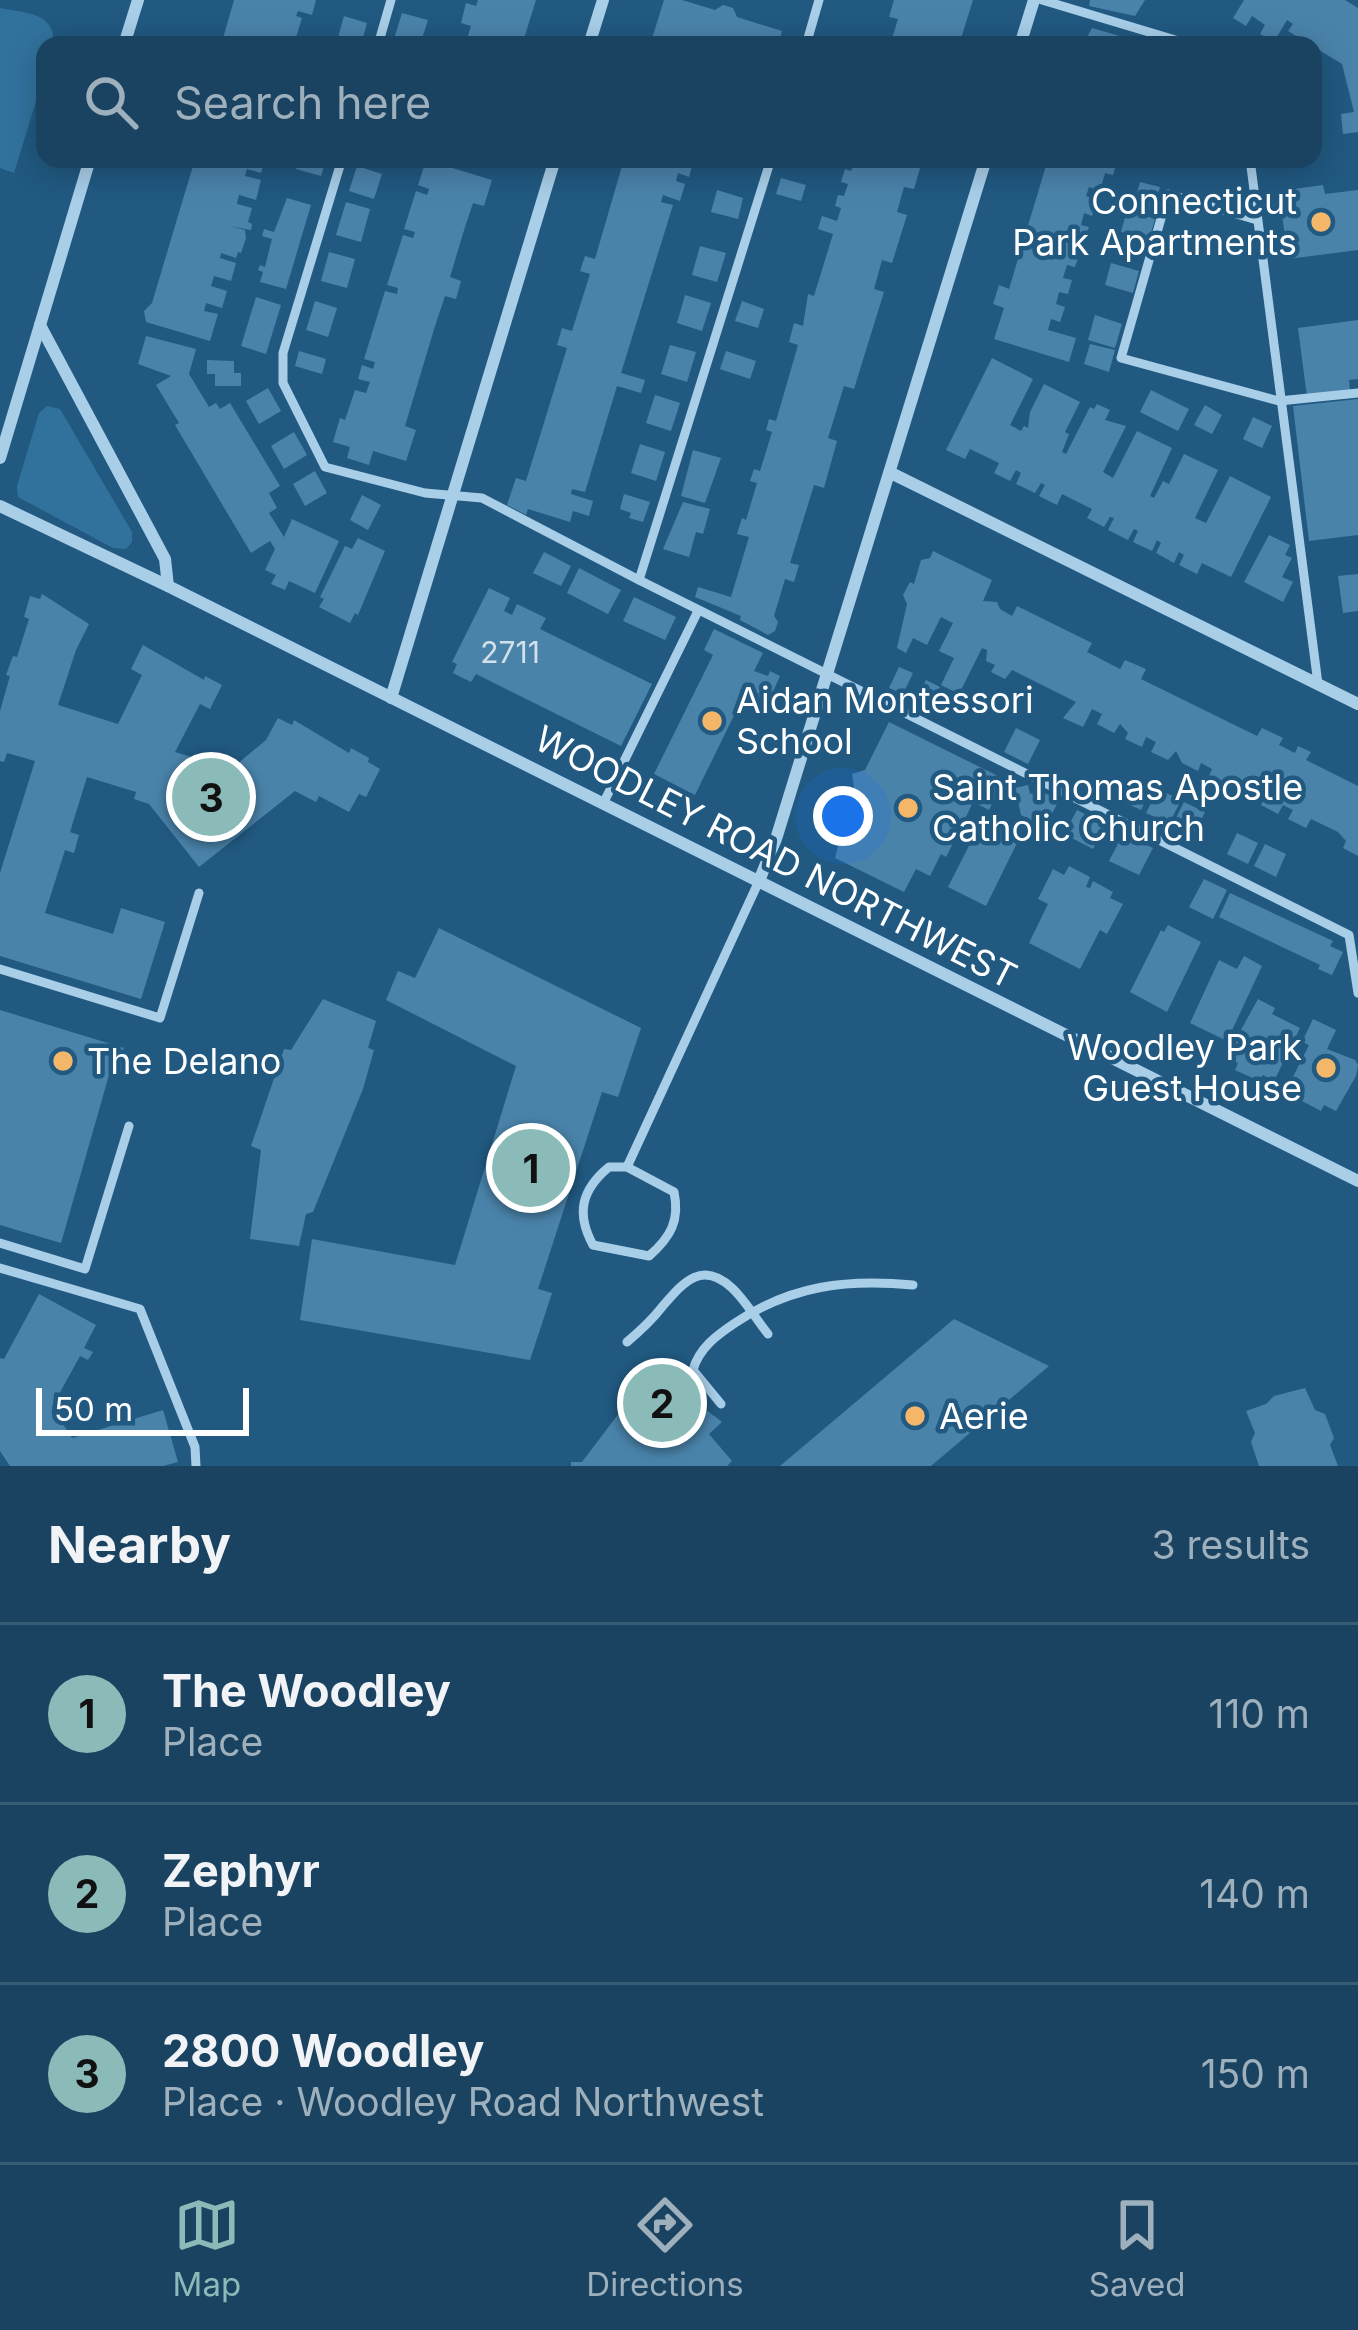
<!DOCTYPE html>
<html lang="en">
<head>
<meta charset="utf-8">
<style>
  body { margin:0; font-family:Inter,sans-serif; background:#264e6a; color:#f1f3f6 }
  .scale { position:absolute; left:36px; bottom:30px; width:213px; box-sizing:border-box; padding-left:12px; border:6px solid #fff; border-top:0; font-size:33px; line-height:42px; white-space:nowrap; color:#fff; -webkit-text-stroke:9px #215981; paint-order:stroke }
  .you { position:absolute; left:843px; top:816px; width:42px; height:42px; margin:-30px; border:9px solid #fff; border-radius:50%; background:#1a73e8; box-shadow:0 0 0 18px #1a73e833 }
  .badge { display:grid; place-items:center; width:78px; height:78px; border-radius:50%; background:#8bbbb9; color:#111; font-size:39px; font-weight:700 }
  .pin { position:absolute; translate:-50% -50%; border:6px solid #fff; box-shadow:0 3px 12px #0006 }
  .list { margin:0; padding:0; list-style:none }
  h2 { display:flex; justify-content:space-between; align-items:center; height:156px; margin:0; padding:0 48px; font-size:51px }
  h2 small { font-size:39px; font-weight:400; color:#9fb0bd }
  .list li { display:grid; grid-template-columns:78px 1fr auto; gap:36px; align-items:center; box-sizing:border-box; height:180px; padding:0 48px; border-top:3px solid #375c76 }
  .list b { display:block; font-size:45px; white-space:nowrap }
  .list p { margin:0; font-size:39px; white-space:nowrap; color:#9fb0bd }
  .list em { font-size:39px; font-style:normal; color:#9fb0bd }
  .icon { flex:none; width:66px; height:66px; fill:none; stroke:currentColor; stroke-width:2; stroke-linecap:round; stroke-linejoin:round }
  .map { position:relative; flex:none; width:1358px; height:1466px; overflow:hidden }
  .search { position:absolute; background:#194361; box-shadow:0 6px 30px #0003; left:36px; right:36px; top:36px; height:132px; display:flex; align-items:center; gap:30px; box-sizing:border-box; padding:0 42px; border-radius:24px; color:#9fb0bd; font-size:45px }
  .sheet { height:696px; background:#194361 }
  nav { display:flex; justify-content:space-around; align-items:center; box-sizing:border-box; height:168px; border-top:3px solid #375c76; background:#194361; font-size:33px; color:#9fb0bd }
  nav a { display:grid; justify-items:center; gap:6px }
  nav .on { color:#8bbbb9 }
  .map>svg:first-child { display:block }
  .green { fill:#31729d }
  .building { fill:#4a83aa }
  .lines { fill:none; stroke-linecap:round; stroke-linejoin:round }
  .lane { stroke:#a8cee8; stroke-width:9 }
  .street { stroke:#a8cee8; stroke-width:12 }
  .poi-dot { fill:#f4b769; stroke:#215981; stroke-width:4.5 }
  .labels { text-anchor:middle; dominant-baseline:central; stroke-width:9; stroke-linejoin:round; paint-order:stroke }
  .number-label { font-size:30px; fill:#d2e0ea }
  .poi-label { font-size:36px; fill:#fff; stroke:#215981; text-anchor:start }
  .street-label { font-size:36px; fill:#fff; stroke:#215981 }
</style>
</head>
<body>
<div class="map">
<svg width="1358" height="1466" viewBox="0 0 1358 1466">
  <rect width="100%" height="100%" fill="#215981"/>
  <g class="green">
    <path d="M0 8C24 13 57 12 53 45H45V72L14 173 0 168Z"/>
    <polygon points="47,406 60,409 132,532 132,542 126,549 113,548 18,497 17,486 39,413"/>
  </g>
  <g class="building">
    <polygon points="234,0 316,0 312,15 298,11 296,16 302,18 294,44 221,45"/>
    <polygon points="478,0 536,0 522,45 465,45 471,26 461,23 466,3 476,6"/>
    <polygon points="664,0 682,0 715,10 723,5 733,8 737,17 782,31 778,45 650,45"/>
    <polygon points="894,0 973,0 959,45 890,45 898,19 889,17"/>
    <polygon points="1090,0 1145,0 1135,16 1089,6"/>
    <polygon points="1244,0 1345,0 1358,8 1358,132 1343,134 1341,114 1354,112 1342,64 1288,31 1293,24 1287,20 1274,42 1260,34 1265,25 1252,16 1246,26 1233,18"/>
    <polygon points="402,13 428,20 420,45 403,45 405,42 394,39"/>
    <polygon points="344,16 367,23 361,45 337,41"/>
    <polygon points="1092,28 1147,44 1146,45 1083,45"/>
    <polygon points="195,159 265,159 261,173 247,169 245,176 261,180 256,200 239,195 237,204 252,208 248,222 252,224 251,230 229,226 245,230 246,238 241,253 238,252 236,258 221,253 220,258 236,263 231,281 214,276 211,286 227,291 222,308 206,303 204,311 218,314 210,341 146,322 144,311 152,303"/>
    <polygon points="299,159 326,159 321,176 296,169"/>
    <polygon points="624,159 694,159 689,177 678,173 676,181 685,184 680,201 663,195 661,202 673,205 621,373 645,380 641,393 617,386 585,492 572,489 571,494 593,501 589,516 573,511 570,522 528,509 526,515 507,505 516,478 526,481 567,348 557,345 562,328 572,331 590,274 580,271 585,256 595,259"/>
    <polygon points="855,159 914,159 913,163 921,165 914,189 904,187 897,212 907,215 892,263 882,260 874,289 884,292 854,389 844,386 828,438 837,441 824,488 814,485 790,563 799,565 794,582 785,579 774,616 778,622 775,631 768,635 740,620 741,616 695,597 698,587 731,597 749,537 737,534 742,518 746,520 757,483 750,481 754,469 760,471 772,432 766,430 769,419 776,421 798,345 789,342 794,323 803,326 808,294 814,296 833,234 818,229 822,216 837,221 841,208 835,206 838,195 844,196 848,184 841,182 845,169 851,171"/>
    <polygon points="1048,159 1118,159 1113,175 1105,173 1100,191 1089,187 1086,196 1097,199 1092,216 1084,213 1081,225 1089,227 1084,241 1076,239 1072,250 1080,252 1075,267 1067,265 1063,278 1072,280 1068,294 1059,292 1056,304 1065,307 1060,322 1051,319 1048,330 1076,338 1069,362 994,339 1004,308 993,304 999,285 1009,289"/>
    <polygon points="426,160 492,180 484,206 473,203 465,227 450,277 461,281 456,299 445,296 435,326 405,426 416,430 406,461 373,451 369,465 347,458 350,447 333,442 340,418 345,420 355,390 366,393 370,382 358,379 362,365 373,369 375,362 364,359 385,291 397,294 398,288 387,285 403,235 413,238 415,232 404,229 416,191 427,195 429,189 418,185"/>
    <polygon points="357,166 382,174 374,199 349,191"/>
    <polygon points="781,178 806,185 801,201 776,194"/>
    <polygon points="1140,182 1160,187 1153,211 1134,205"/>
    <polygon points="1323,185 1325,194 1358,190 1358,250 1288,259 1279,191"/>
    <polygon points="717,190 743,198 738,219 711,212"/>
    <polygon points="287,198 311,205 286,289 260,282 263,272 258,270 260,265 265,267 272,239 262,236 264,229 274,232"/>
    <polygon points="346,202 370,209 361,242 336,235"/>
    <polygon points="1127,210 1155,219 1149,240 1121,232"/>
    <polygon points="700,246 726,253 717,282 692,275"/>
    <polygon points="329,252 355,259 347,288 321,281"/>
    <polygon points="1111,263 1139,271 1133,293 1105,285"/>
    <polygon points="685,295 711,303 702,331 677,323"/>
    <polygon points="256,297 281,305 266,354 241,346"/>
    <polygon points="315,301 337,308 328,337 306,330"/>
    <polygon points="742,301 764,309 758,328 735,321"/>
    <polygon points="1095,315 1122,324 1115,348 1088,340"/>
    <polygon points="1358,320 1358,379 1349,380 1350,391 1307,397 1298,328"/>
    <polygon points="146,336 196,349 189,374 209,407 216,403 220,409 230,403 280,486 269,493 277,508 269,513 284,537 292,519 339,541 315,593 289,581 285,590 271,584 276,575 265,570 275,549 270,541 251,553 175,425 179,423 156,385 171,376 138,364"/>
    <polygon points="1090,344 1115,350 1109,372 1084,364"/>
    <polygon points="670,345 696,352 687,382 661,374"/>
    <polygon points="299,351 326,359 322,374 295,366"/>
    <polygon points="726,351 756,361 750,379 720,369"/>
    <polygon points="992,358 1033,379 1010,425 1021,431 1024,426 1028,428 1030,412 1044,384 1080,402 1065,432 1069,434 1062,452 1066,454 1090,407 1094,409 1097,404 1110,410 1105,420 1126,426 1103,472 1113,478 1137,431 1172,448 1150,496 1154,498 1163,481 1169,484 1184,454 1218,470 1195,518 1206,523 1230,476 1271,497 1231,577 1202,563 1197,574 1179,565 1184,555 1179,552 1174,563 1156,553 1161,543 1157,540 1152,551 1133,542 1138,531 1134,529 1128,540 1108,530 1114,518 1110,517 1104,527 1087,518 1092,509 1062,494 1057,505 1039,496 1045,485 1041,483 1035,493 1016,484 1021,473 1016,470 1010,481 994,473 999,463 970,449 965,459 946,450"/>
    <polygon points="207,360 234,361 234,373 241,373 241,386 215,386 215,374 207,374"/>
    <polygon points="268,388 281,411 259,424 246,401"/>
    <polygon points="1151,390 1189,409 1178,431 1140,412"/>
    <polygon points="655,395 680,403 671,431 646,423"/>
    <polygon points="1358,399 1358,535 1309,541 1293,406"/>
    <polygon points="1205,405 1222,415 1212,434 1194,425"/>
    <polygon points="1253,417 1272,426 1262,448 1243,439"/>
    <polygon points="294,432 307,455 284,469 271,446"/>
    <polygon points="640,444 665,452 656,481 631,473"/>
    <polygon points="693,450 721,458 705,503 681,496"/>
    <polygon points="315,471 327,493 305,506 293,484"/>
    <polygon points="624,494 650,502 643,522 629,518 631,513 620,509"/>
    <polygon points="362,495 381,505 368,530 350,520"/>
    <polygon points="683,502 710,509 703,534 696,532 689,557 663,549"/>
    <polygon points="1269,535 1290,545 1285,555 1292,558 1282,577 1293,582 1283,602 1244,582"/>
    <polygon points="358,538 385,551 358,615 355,613 350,623 319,607 324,599 320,597 345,546 352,549"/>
    <polygon points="933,551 992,580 983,601 997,602 1000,609 1012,616 1017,606 1092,643 1087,652 1120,669 1125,660 1146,669 1141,679 1257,736 1262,728 1283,738 1279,745 1295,753 1298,746 1311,752 1306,760 1358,786 1358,856 1343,848 1346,841 1338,832 1311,819 1306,828 1288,819 1293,810 1283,805 1278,814 1261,805 1266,796 1238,787 1229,777 1224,786 1208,778 1212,769 1201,763 1198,771 1182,763 1176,751 1168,760 1151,752 1156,742 1146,737 1142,747 1125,739 1128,733 1120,724 1114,733 1097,724 1102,714 1092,709 1083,727 1063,718 1076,702 1012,670 1005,679 991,672 995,665 986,661 987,650 982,648 959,694 941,685 954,658 939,651 953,623 941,617 927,645 913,638 906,653 897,648 907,604 903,595 910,582 914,584 921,560 930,558"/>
    <polygon points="544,552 571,566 561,586 533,573"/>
    <polygon points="579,568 621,590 608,614 567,593"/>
    <polygon points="1358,574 1358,611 1343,613 1338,576"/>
    <polygon points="489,588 510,598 504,611 512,615 517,604 546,618 540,629 652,684 621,746 476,674 471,682 453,673 457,664 452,662"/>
    <polygon points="42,594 89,624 76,650 58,705 118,724 142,675 131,669 143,645 204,680 205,676 222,685 210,709 200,704 175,752 231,769 266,740 278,718 292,725 294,720 349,753 351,748 369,758 368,762 380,769 366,797 359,794 349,812 319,796 316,802 295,791 199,867 149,804 134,799 136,792 87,777 70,832 79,835 74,853 65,850 45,913 113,934 121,908 165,922 141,999 0,956 0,873 35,761 7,753 4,762 0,761 0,711 10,676 6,675 13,656 17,657 29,619 24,617 30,596 40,599"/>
    <polygon points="634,597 676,617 665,640 623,621"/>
    <polygon points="714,629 763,653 754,671 768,676 770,671 780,676 767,705 756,699 759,694 747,689 695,795 654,774 713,655 704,650"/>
    <polygon points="899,667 913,673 903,694 889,688"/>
    <polygon points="926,680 940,687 930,708 916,701"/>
    <polygon points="889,722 1004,779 989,810 973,802 965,819 969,826 966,834 956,837 946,857 941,854 930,876 916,869 904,892 835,858 848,808 845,807 854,787 852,774 865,770"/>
    <polygon points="1016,728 1040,740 1028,764 1004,752"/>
    <polygon points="1131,776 1152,787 1141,810 1119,800"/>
    <polygon points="1028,785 1030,794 1042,792 1059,800 1045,828 1021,815 1015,788"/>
    <polygon points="1158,789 1181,800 1169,824 1146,813"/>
    <polygon points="1184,802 1205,812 1193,836 1172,826"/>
    <polygon points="1077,810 1106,825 1093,849 1064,834"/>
    <polygon points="982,820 1019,839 986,906 948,887"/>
    <polygon points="1237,833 1258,843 1248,864 1227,854"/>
    <polygon points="1123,834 1153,848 1139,875 1109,861"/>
    <polygon points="1265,844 1286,854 1276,877 1254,866"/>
    <polygon points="1069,866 1090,877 1086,887 1090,888 1093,881 1113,892 1110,898 1123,904 1107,934 1100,930 1080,969 1029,943 1048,904 1038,899 1053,869 1064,875"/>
    <polygon points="1204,879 1227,890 1213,919 1189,907"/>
    <polygon points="1230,893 1333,941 1330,946 1343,952 1332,975 1318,969 1320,965 1219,917"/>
    <polygon points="1168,925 1201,942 1167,1012 1130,992 1161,930 1164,932"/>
    <polygon points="439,928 641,1028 618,1097 602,1092 538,1289 552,1293 530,1360 300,1320 312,1239 455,1265 516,1066 386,1000 398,971 415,978"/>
    <polygon points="1244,956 1262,966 1227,1041 1190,1023 1219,960 1237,969"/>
    <polygon points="323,999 376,1021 368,1048 374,1050 363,1089 313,1212 306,1214 299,1246 250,1239 261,1150 251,1146 284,1049 291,1050"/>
    <polygon points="1258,999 1275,1008 1272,1014 1300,1028 1274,1081 1263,1075 1259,1081 1235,1070 1238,1063 1226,1057"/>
    <polygon points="0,1010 124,1048 120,1059 130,1062 127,1073 111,1068 61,1243 0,1225"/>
    <polygon points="1313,1019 1336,1030 1327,1049 1355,1060 1358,1065 1356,1076 1336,1111 1324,1105 1321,1111 1300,1100 1302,1095 1288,1087 1309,1045 1302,1042"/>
    <polygon points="39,1294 96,1325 84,1348 93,1352 88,1360 80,1356 52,1407 72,1438 163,1410 178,1462 163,1466 10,1466 0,1451 0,1358 4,1359"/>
    <polygon points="954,1319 1049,1366 931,1466 780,1466"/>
    <polygon points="658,1373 722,1422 709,1434 732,1461 727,1466 571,1466 571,1462 582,1462 641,1384"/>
    <polygon points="1305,1388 1315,1410 1325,1414 1334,1438 1330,1445 1338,1466 1259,1466 1251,1442 1255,1433 1246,1411 1266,1404 1274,1396"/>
  </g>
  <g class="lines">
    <g class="lane">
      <polyline points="1042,0 1192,45"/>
      <polyline points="378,45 391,0"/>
      <polyline points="806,45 819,0"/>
      <polyline points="342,159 283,353 283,383 325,467 425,493 482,498 639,580"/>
      <polyline points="771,159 639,580 1349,935 1358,993"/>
      <polyline points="1250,159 1318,684"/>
      <polyline points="1257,220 1168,194 1121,358 1279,401 1358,393"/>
      <polyline points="603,804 698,611"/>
      <polyline points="0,969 160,1018 199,893"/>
      <path d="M609 1167H627L674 1192C680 1220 671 1237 649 1256L593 1245C576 1214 581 1190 609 1167Z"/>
      <polyline points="627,1167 759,881"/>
      <polyline points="0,1243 85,1269 129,1126"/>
      <polyline points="0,1268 140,1309 195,1447 196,1466"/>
      <path d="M627 1342C640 1331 652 1320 662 1307 682 1284 701 1259 732 1288 745 1300 756 1319 768 1334"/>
      <path d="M721 1404 693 1370C699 1348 717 1335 735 1323 792 1285 846 1279 913 1285"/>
    </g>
    <g class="street">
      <polyline points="124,45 138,0"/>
      <polyline points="589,45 603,0"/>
      <polyline points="1020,45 1034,0"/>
      <polyline points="40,325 165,559 168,586"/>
      <polyline points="0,458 90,159"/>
      <polyline points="891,473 1358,704"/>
      <polyline points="0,506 168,586 1358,1181"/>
      <polyline points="391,698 555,159"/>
      <polyline points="759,881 776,839 986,159"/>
    </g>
  </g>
  <g class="poi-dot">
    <circle cx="1321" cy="222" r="12"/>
    <circle cx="712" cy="721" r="12"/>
    <circle cx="908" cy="808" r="12"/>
    <circle cx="63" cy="1061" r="12"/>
    <circle cx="1326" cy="1068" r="12"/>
    <circle cx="915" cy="1416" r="12"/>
  </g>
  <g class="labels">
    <g class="number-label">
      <text x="510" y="652">2711</text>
    </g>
    <g class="poi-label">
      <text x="1297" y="201" text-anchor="end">Connecticut<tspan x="1297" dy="41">Park Apartments</tspan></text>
      <text x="736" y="700">Aidan Montessori<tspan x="736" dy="41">School</tspan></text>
      <text x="932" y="787">Saint Thomas Apostle<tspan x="932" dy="41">Catholic Church</tspan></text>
      <text x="1302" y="1047" text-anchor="end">Woodley Park<tspan x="1302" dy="41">Guest House</tspan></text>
      <text x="87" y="1061">The Delano</text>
      <text x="939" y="1416">Aerie</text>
    </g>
    <g class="street-label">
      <text transform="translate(776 857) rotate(27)">WOODLEY ROAD NORTHWEST</text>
    </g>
  </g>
</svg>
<div class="scale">50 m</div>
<div class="you"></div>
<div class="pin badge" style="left:531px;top:1168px">1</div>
<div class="pin badge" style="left:662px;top:1403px">2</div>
<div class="pin badge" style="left:211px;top:797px">3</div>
<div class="search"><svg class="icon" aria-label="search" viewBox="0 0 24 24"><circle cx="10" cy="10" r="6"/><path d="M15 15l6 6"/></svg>Search here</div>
</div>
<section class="sheet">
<h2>Nearby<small>3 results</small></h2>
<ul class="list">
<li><span class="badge">1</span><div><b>The Woodley</b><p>Place</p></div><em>110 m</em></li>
<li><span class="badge">2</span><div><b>Zephyr</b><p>Place</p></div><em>140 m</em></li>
<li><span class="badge">3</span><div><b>2800 Woodley</b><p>Place · Woodley Road Northwest</p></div><em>150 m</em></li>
</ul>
</section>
<nav>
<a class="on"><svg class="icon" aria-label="map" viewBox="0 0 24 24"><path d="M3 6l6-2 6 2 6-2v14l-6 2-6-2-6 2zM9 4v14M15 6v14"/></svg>Map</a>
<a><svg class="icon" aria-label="directions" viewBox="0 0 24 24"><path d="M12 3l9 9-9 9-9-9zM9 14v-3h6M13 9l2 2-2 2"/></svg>Directions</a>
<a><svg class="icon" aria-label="saved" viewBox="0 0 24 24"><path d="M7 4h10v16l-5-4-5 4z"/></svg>Saved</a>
</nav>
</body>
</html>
